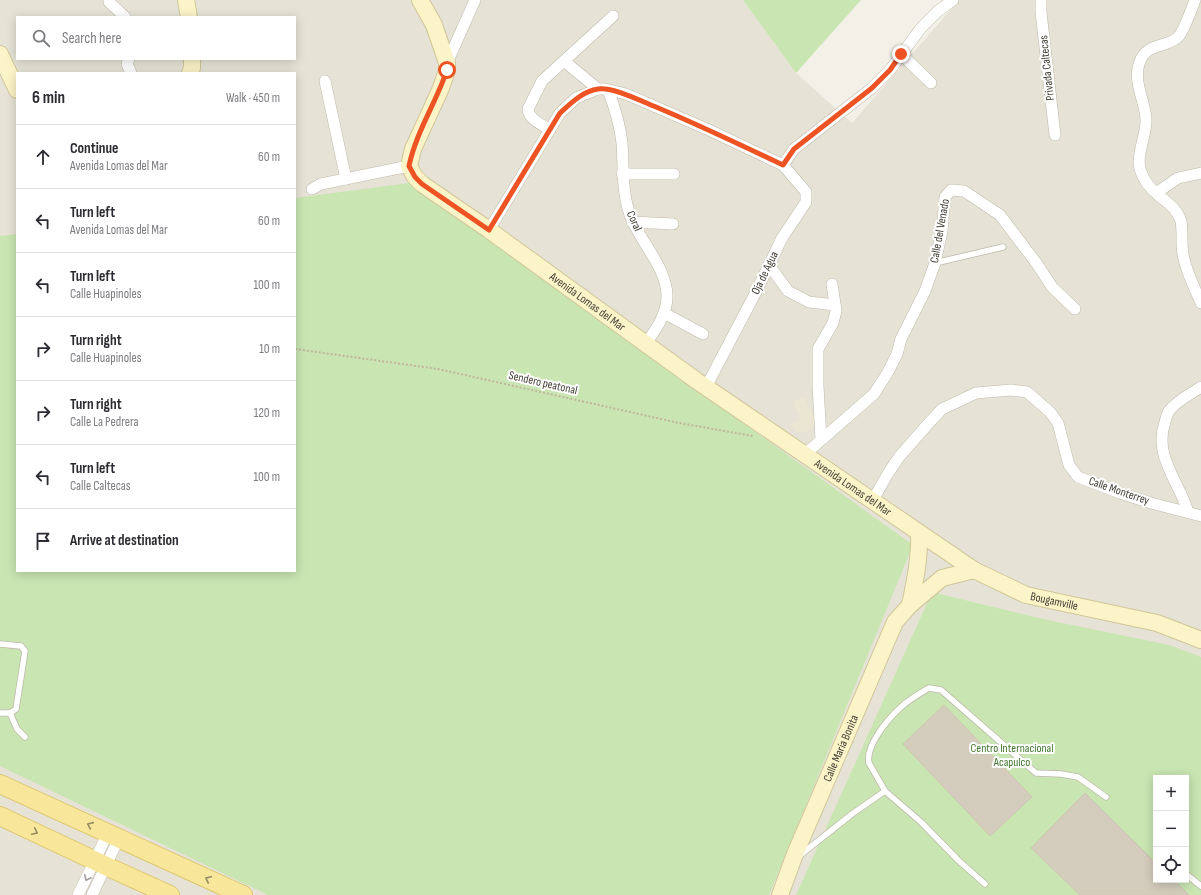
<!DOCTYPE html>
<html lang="en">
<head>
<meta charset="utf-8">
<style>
  body { margin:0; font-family:"Sofia Sans Condensed",sans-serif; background:#f2f2f3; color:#2b2b33 }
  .controls { position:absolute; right:12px; bottom:12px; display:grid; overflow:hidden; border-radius:0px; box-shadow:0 2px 10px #0003 }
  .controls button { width:36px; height:36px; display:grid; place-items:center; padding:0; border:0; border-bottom:1px solid #e1e1e2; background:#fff; color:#2b2b33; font:20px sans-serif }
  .stop { position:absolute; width:12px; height:12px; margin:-9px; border:3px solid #ee5423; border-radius:50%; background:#fff }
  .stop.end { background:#ee5423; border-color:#fff; box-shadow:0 1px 4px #0008 }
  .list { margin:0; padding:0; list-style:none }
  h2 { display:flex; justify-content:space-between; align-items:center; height:52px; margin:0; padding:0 16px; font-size:17px }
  h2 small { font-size:13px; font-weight:400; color:#7c7c81 }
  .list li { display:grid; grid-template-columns:26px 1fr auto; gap:12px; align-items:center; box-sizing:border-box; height:64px; padding:0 16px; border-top:1px solid #e1e1e2 }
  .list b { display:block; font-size:15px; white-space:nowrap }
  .list p { margin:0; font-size:13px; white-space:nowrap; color:#7c7c81 }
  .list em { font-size:13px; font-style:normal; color:#7c7c81 }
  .icon { flex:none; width:22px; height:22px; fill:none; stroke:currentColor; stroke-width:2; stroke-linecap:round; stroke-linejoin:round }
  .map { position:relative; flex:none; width:1201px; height:895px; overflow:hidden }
  .search { position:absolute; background:#fff; box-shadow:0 2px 10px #0003; left:16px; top:16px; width:280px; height:44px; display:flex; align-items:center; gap:10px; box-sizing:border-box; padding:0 14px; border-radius:0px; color:#7c7c81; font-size:15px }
  .panel { position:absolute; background:#fff; box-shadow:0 2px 10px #0003; left:16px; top:72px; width:280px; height:500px; border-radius:0px }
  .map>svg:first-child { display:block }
  .residential { fill:#e6e3d6; fill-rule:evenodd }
  .education { fill:#ebe6d2 }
  .green { fill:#c9e5b2; fill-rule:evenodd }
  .building { fill:#d4cdbd; stroke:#cec5b1 }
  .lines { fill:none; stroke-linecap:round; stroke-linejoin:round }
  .lane-casing { stroke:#beb9aa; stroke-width:7 }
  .street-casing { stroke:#beb9aa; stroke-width:12 }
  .secondary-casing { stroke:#d0c699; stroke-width:18 }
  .primary-casing { stroke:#ddc56b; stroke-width:20 }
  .path { stroke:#bfb69c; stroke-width:2; stroke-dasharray:2 2; stroke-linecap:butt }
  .lane { stroke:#fff; stroke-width:5.5 }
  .street { stroke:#fff; stroke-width:11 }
  .secondary { stroke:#fbf4c9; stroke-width:16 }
  .primary { stroke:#f8e69b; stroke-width:18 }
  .oneway { stroke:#968b64 }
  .oneway2 { stroke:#a2a09b }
  .route { stroke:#ee5423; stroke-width:5 }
  .labels { text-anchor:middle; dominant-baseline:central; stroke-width:4; stroke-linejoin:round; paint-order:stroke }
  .street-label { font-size:12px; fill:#454137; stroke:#fff }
  .park-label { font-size:12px; fill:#41742d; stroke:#fff }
</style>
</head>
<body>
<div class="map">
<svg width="1201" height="895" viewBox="0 0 1201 895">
  <rect width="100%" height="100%" fill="#f3f0e7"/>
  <path class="residential" d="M0 0H743L796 73 852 123 959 0H1201V895H0ZM17 17H295V59H17ZM17 73H295V571H17ZM1156 778H1186V880H1156Z"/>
  <polygon class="education" points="804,397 819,425 803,433 795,431 791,424 801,419 793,402"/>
  <g class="green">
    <polygon points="743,0 861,0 796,73"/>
    <polygon points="409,183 913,545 769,895 268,895 0,766 0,236 17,234 17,571 295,571 295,198"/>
    <path d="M932 592 1043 619 1169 645 1201 657V895H796ZM1156 778H1186V880H1156Z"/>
  </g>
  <g class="building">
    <polygon points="944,705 1032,797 990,836 903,744"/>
    <polygon points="1085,793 1156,863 1156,880 1174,880 1189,895 1080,895 1031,848"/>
  </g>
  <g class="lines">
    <defs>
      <g id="lane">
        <polyline points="935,263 1003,247"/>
        <polyline points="0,644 21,646 25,651 16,709 10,713 0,713"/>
        <polyline points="10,713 17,729 25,737"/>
        <polyline points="799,856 852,814 885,791"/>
        <polyline points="1186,874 1201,886"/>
        <path d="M985 884 959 861 921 822 885 791 869 763C865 746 888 719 900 708 908 700 919 694 929 688L941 690 1036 773 1061 774 1078 777 1106 797"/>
      </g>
      <g id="street">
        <polyline points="109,0 109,2 125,17"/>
        <polyline points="1041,0 1041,12 1055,135"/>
        <path d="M1195 0C1192 8 1184 30 1179 36 1167 49 1146 41 1139 64 1133 84 1146 102 1146 121 1146 136 1135 158 1141 172 1144 180 1150 188 1157 194 1166 202 1177 208 1181 221 1183 231 1181 243 1183 254 1185 269 1195 289 1201 303"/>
        <polyline points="901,54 931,83"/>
        <polyline points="129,59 127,64 131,73"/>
        <polyline points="564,61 598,89"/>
        <polyline points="447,63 475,0"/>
        <polyline points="325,81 346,179"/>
        <path d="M608 90C615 108 620 125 622 143 624 170 621 196 633 222 643 244 667 270 667 296 667 314 656 330 646 343"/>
        <path d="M550 130C542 124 529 120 528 109L542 81 613 16"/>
        <polyline points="783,165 794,149 872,88 890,70 921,28 938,11 953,0"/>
        <polyline points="622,174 674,174"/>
        <polyline points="312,189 321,184 409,166"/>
        <polyline points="1156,193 1178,178 1201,173"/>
        <polyline points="632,222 673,224"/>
        <polyline points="489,230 560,113 576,98 598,89 605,89 626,94 709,130 783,165 806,192 806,202 782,238 757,290 706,387"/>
        <polyline points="769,265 788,291 809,302 835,305"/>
        <polyline points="664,313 703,334"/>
        <polyline points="821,439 818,386 818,349 833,323 836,311 832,284"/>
        <polyline points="805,454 874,394 888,372 897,354 901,339 925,291 935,263 942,231 945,197 951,190 964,191 1000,215 1037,264 1052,287 1075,309"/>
        <polyline points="873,500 887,475 899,457 928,424 942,409 976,393 1011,390 1027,392 1050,412 1058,423 1069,465 1078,477 1120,493 1151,503 1201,516"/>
        <path d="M1188 512C1179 481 1153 456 1165 422 1166 419 1167 414 1169 411 1177 400 1191 394 1201 387"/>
        <polyline points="78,895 108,833"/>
        <polyline points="92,895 119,838"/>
      </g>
      <g id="secondary">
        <polyline points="186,0 189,17"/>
        <path id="s1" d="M420 0 434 25 447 63V70L441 88 413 149 409 166 415 177 422 184 489 230 697 381 974 570 1026 595 1157 623 1201 640"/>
        <polyline points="0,54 17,90"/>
        <polyline points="190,73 192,68 192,59"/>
        <path d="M910 605C915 581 920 558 919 533"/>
        <path id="s2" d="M780 895 795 854 895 622 910 605 942 578 974 570"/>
      </g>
      <g id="primary">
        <polyline points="0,784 243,895"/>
        <polyline points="0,816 106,866 170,895"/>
      </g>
    </defs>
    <use href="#lane" class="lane-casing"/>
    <use href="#street" class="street-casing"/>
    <use href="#secondary" class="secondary-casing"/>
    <use href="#primary" class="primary-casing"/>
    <polyline class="path" points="295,349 438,369 679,423 753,436"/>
    <use href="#lane" class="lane"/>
    <use href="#street" class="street"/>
    <use href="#secondary" class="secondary"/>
    <use href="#primary" class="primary"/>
  </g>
  <defs><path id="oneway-chevron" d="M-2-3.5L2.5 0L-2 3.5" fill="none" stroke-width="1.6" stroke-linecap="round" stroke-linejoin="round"/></defs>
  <g class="oneway">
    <use href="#oneway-chevron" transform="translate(90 825) rotate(-156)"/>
    <use href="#oneway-chevron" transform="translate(35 832) rotate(25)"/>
    <use href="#oneway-chevron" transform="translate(208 879) rotate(-155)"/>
  </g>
  <use class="oneway2" href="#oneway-chevron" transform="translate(87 878) rotate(116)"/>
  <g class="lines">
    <path class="route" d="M447 70C436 103 416 132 409 166L415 177 422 184 489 230 560 113C571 103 583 91 598 89 614 87 641 101 656 107 699 125 741 145 783 165L794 149 872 88 890 70 901 54"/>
  </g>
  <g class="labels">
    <g class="street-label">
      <text transform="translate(1047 68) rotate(-96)">Privada Caltecas</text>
      <text transform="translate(634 221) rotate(66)">Coral</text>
      <text transform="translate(940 231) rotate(-80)">Calle del Venado</text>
      <text transform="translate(765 273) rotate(-64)">Oja de Agua</text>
      <text stroke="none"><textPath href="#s1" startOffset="405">Avenida Lomas del Mar</textPath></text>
      <text transform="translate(543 383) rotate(13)">Sendero peatonal</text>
      <text stroke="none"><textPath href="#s1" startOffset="729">Avenida Lomas del Mar</textPath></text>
      <text transform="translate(1119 491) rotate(19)">Calle Monterrey</text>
      <text stroke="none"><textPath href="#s1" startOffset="962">Bougamville</textPath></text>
      <text stroke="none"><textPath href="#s2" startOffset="159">Calle María Bonita</textPath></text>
    </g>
    <g class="park-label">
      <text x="1012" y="748">Centro Internacional<tspan x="1012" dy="14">Acapulco</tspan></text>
    </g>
  </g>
</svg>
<div class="controls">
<button>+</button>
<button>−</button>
<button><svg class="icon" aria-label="locate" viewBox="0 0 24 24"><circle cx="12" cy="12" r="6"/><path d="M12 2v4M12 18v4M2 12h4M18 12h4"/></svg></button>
</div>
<div class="stop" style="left:447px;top:70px"></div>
<div class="stop end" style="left:901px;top:54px"></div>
<div class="search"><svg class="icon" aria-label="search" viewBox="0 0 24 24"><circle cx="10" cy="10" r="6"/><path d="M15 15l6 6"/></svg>Search here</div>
<section class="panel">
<h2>6 min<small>Walk · 450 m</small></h2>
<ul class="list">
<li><svg class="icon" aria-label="ahead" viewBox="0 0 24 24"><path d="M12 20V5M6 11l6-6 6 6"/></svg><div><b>Continue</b><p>Avenida Lomas del Mar</p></div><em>60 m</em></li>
<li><svg class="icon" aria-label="left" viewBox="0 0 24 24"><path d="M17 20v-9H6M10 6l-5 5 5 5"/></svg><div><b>Turn left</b><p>Avenida Lomas del Mar</p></div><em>60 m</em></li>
<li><svg class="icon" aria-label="left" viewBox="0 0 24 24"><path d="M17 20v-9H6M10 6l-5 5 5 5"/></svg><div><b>Turn left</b><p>Calle Huapinoles</p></div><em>100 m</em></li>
<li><svg class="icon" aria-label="right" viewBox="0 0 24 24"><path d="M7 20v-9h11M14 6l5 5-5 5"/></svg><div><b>Turn right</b><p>Calle Huapinoles</p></div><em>10 m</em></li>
<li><svg class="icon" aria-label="right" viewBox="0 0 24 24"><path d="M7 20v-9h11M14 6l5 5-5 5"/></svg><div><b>Turn right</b><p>Calle La Pedrera</p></div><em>120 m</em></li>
<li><svg class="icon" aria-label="left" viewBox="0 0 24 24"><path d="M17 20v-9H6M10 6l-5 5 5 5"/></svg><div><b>Turn left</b><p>Calle Caltecas</p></div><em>100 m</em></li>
<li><svg class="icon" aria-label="arrive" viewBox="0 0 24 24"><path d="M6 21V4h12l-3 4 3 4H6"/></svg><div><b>Arrive at destination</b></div></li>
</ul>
</section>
</div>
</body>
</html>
